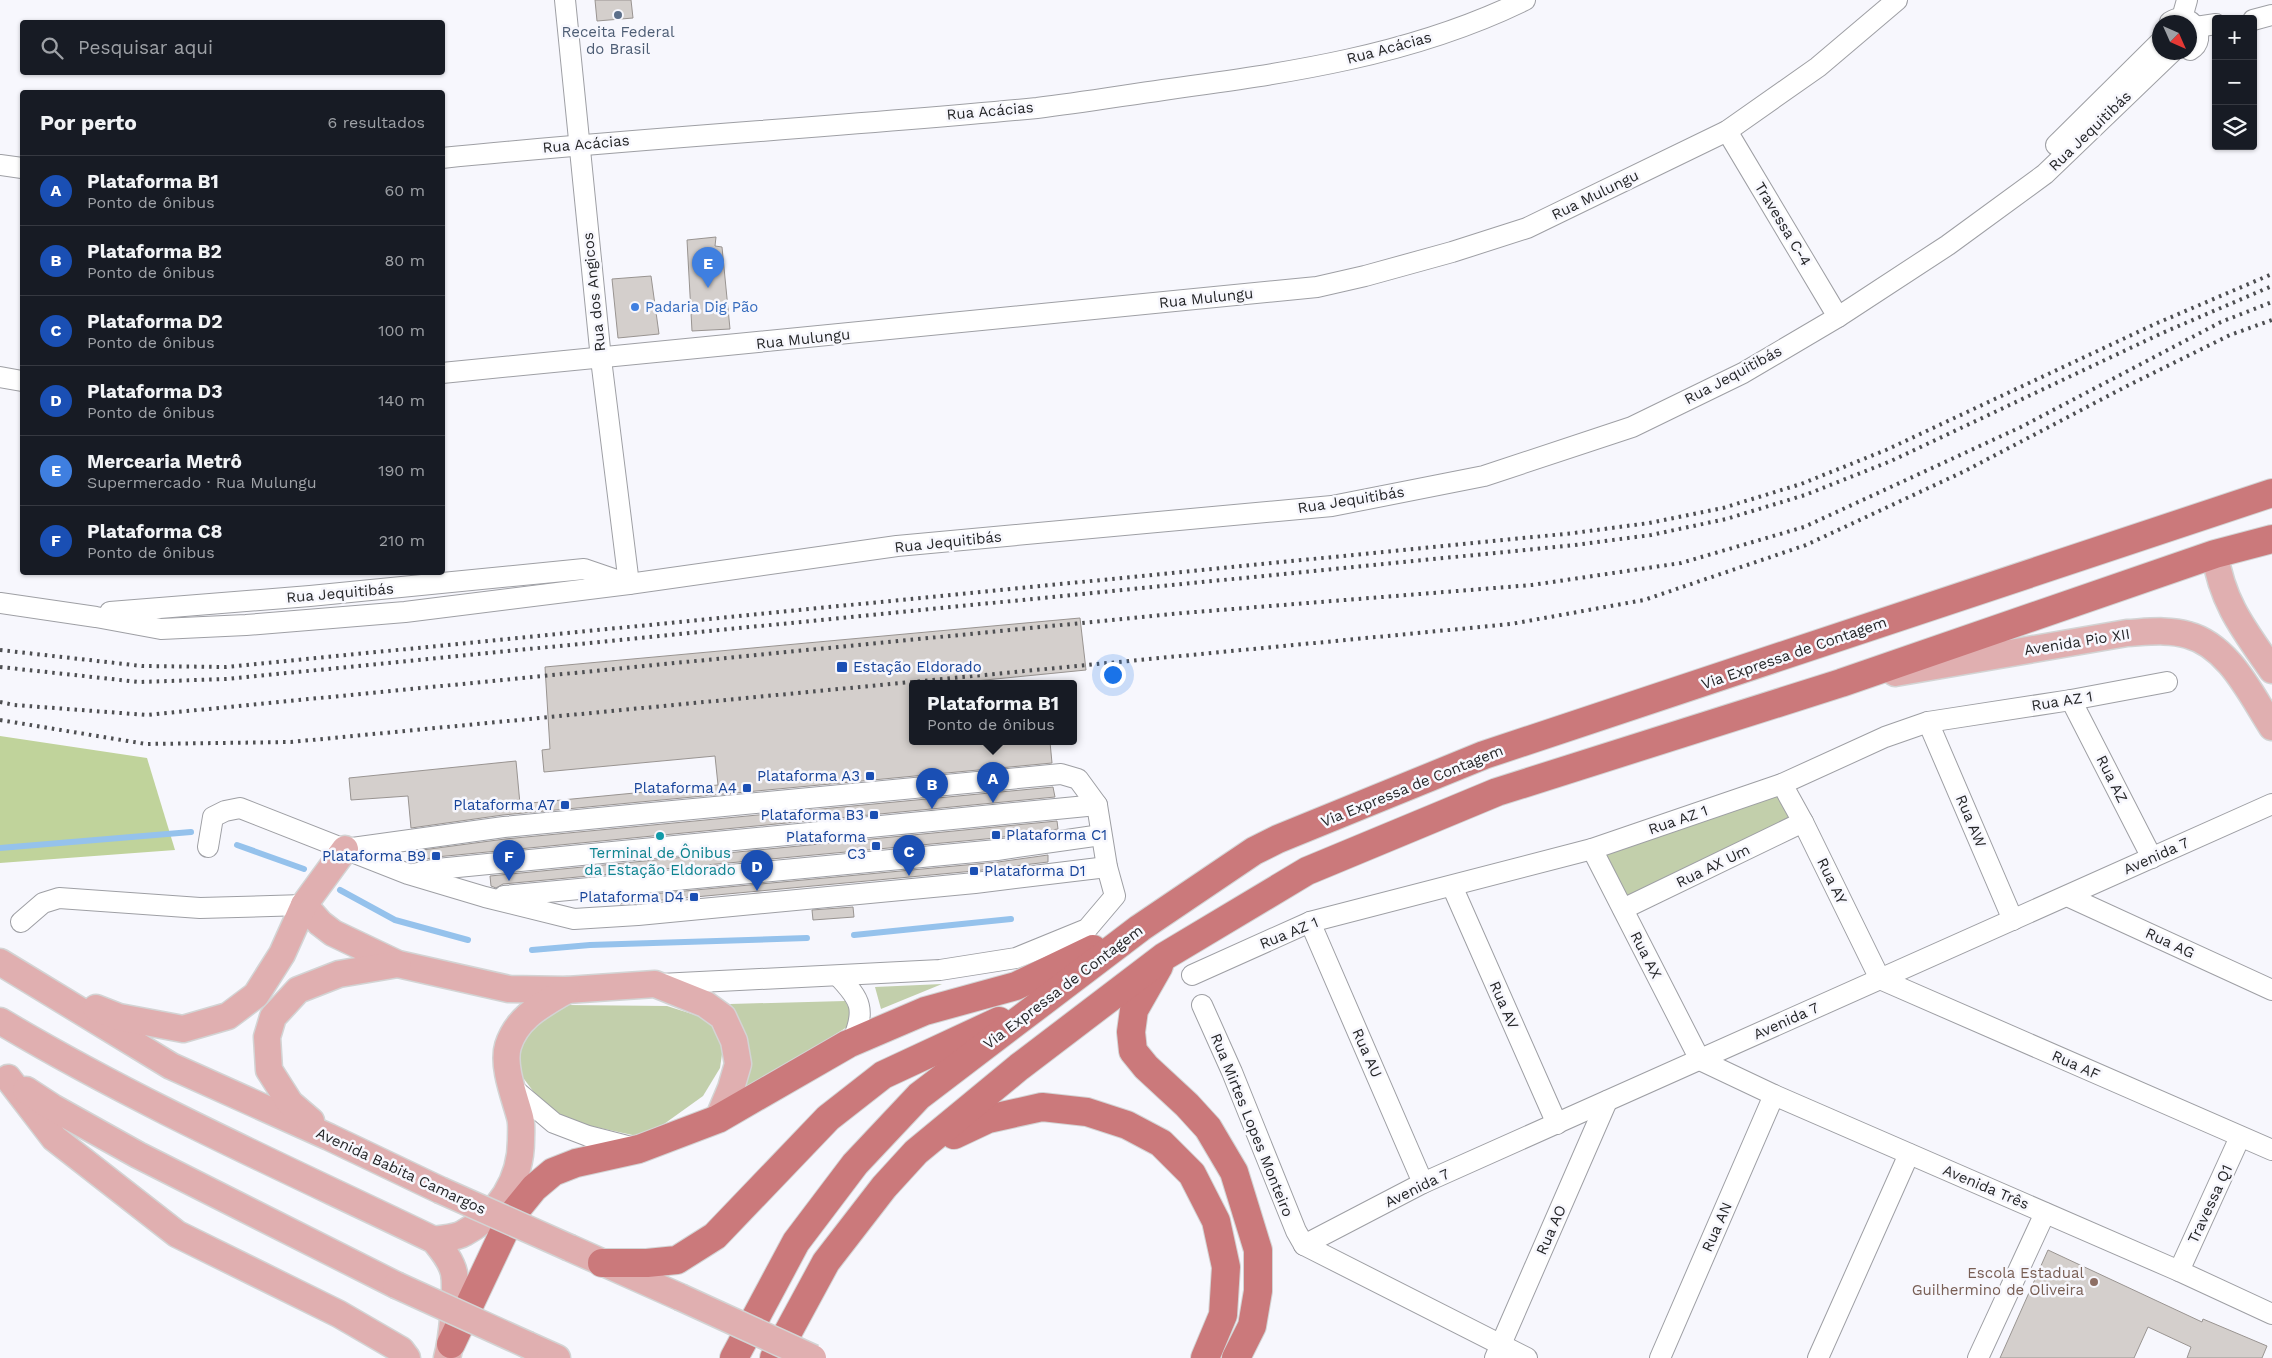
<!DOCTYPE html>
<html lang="pt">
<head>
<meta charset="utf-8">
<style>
  body { margin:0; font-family:"Work Sans",sans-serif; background:#242831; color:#f1f3f6 }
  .controls { position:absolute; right:15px; top:15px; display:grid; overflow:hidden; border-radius:5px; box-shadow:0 1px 4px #0004 }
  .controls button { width:45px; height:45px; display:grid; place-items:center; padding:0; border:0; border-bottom:1px solid #363941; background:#171b24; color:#f1f3f6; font:25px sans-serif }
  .compass { position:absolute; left:2152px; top:15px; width:45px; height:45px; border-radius:50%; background:#171b24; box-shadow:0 1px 4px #0004; rotate:135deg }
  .you { position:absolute; left:1112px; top:674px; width:18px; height:18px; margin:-12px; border:4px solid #fff; border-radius:50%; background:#1a73e8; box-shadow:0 0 0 8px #1a73e833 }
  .badge { display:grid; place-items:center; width:32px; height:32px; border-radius:50%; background:#7c3aed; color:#fff; font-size:16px; font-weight:700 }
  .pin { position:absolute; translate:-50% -41px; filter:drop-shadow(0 1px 2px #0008) }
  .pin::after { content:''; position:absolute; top:26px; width:18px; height:15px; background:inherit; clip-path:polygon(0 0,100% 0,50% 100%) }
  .popup { position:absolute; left:909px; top:680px; width:168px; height:65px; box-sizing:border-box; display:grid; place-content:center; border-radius:5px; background:#171b24; filter:drop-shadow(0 1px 4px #0005); font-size:16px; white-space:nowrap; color:#9ea1a6 }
  .popup b { font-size:19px; color:#f1f3f6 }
  .popup::after { content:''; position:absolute; left:50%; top:100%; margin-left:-10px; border:10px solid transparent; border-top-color:#171b24 }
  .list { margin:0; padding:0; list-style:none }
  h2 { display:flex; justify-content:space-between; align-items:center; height:65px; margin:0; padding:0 20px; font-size:21px }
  h2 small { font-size:16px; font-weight:400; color:#9ea1a6 }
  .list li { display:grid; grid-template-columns:32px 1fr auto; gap:15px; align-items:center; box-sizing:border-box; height:70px; padding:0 20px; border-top:1px solid #363941 }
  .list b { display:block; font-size:19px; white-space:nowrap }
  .list p { margin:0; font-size:16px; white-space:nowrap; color:#9ea1a6 }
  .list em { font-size:16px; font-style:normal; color:#9ea1a6 }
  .icon { flex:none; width:28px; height:28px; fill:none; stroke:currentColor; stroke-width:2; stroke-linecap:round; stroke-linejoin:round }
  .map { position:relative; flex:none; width:2272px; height:1358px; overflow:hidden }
  .search { position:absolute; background:#171b24; box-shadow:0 1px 4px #0004; left:20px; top:20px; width:425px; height:55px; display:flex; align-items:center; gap:12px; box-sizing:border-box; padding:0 18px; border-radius:5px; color:#9ea1a6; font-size:19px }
  .panel { position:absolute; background:#171b24; box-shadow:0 1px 4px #0004; left:20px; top:90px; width:425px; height:485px; border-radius:5px }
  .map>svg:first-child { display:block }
  .green { fill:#c2cfab }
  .forest { fill:#c0d39b }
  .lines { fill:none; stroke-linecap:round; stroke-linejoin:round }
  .stream { stroke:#95c2ec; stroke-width:6 }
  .building { fill:#d4cfcc; stroke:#999491 }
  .minor-casing { stroke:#9e9fa4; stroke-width:22 }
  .major-casing { stroke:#d3d4d4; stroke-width:29 }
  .highway-casing { stroke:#d3d4d4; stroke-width:30 }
  .minor { stroke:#fff; stroke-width:20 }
  .major { stroke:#e0afb0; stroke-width:26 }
  .highway { stroke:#cb797b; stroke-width:28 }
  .rail { stroke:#4e4f52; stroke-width:4; stroke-dasharray:2.5 5; stroke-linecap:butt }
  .major-bridge-casing { stroke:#d3d4d4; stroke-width:29; stroke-linecap:butt }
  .major-bridge { stroke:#e0afb0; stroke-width:26 }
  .service-dot { fill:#5c6f8a; stroke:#f7f7fd; stroke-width:2 }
  .shop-dot { fill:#3f7fe0; stroke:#f7f7fd; stroke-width:2 }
  .transit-dot { fill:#1a4fb4; stroke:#f7f7fd; stroke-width:2 }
  .culture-dot { fill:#0f9aa8; stroke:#f7f7fd; stroke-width:2 }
  .education-dot { fill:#8d6e63; stroke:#f7f7fd; stroke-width:2 }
  .labels { text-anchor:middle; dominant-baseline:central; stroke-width:5; stroke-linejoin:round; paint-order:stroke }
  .service-label { font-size:15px; fill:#4e5e75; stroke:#f7f7fd }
  .street-label { font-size:15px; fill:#252628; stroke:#f7f7fd }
  .shop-label { font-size:15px; fill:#366cbe; stroke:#f7f7fd; text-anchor:start }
  .transit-label { font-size:15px; fill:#164399; stroke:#f7f7fd; text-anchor:end }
  .culture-label { font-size:15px; fill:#0d838f; stroke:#f7f7fd }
  .education-label { font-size:15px; fill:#785e54; stroke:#f7f7fd; text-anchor:end }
</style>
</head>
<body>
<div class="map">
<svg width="2272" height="1358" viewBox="0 0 2272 1358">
  <rect width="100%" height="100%" fill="#f7f7fd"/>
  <g class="green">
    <polygon points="1784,787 1802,822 1623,907 1594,850"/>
    <polygon points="942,984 881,1009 875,987"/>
    <polygon points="845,1001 851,1012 847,1027 744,1092 745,1035 730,1004"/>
    <polygon points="568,1005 667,1006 714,1021 724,1040 720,1068 703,1096 664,1124 637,1136 577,1123 558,1114 539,1099 521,1075 519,1050 529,1029 549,1013"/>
  </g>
  <polygon class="forest" points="0,736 147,758 175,850 0,863"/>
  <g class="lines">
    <g class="stream">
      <polyline points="237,845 304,869"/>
      <polyline points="0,848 191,832"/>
      <polyline points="340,890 395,920 468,940"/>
      <polyline points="854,935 1011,919"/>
      <polyline points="532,950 590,945 807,938"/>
    </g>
  </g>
  <g class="building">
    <polygon points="595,0 631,0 633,18 597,21"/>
    <polygon points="716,237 715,246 722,247 730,329 692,331 687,240"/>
    <polygon points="651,276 659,334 618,338 612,279"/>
    <polygon points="1080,618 1086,670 945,684 913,684 913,742 1050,742 1052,763 503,815 411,828 408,796 351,800 349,778 516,761 520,804 718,785 715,756 544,772 542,750 550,749 545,667"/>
    <polygon points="1053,787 1055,797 436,857 416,861 415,851 505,839"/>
    <polygon points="1057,821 1058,829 996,838 503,884 496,888 491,886 490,876"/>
    <polygon points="1048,855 1048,862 974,871 620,904 620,897 998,862"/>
    <polygon points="853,907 854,917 813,920 812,910"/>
    <polygon points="2048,1250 2202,1322 2203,1319 2267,1346 2262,1358 2187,1358 2191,1347 2148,1327 2134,1358 2000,1358"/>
  </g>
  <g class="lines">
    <defs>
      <g id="minor">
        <polyline points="565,0 601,359 629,584"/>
        <polyline points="2182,18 2187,0"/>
        <polyline points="2253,20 2272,15"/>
        <path d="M2170 22C2190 8 2210 39 2190 50"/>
        <polyline points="2196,27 2216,24"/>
        <polyline points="1727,131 1838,317"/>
        <polyline points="2056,145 2160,42"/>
        <path d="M442 158C640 138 839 127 1037 108 1079 103 1121 96 1163 90 1287 73 1411 56 1525 0"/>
        <polyline points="0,165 22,168"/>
        <polyline points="442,373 1317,287 1365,276 1452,252 1527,228 1727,131 1818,67 1897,0"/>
        <polyline points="0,377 22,381"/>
        <polyline points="0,603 96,617 161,629 246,625 405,612 629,584 897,546 1332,506 1484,476 1632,427 1743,373 1838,317 1948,245 2045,174 2172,52"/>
        <polyline points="110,612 310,596 584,569 622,582"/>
        <polyline points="2071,700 2152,858"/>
        <polyline points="1928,722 2013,920"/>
        <polyline points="1782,784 1803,822 1880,979 2272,1150"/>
        <polyline points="208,847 213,817 225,811 240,808 408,874 485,897 574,919 638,915 975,883 1107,867"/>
        <polyline points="345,849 504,827 1061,774 1078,779 1097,805 1107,867 1115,896 1087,929 1016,958 940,970 660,984"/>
        <polyline points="1592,849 1700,1060 1774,1095 2179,1271 2272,1314"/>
        <polyline points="413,874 437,869 1097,805"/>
        <polyline points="1452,886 1557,1124"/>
        <polyline points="504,896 997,850 1101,835"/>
        <polyline points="2067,896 2272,990"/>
        <polyline points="1623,909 1803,822"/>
        <polyline points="21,922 43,903 59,898 200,908 304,905"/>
        <polyline points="1310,922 1423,1183"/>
        <polyline points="1192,975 1310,922 1592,849 1782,784 1885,737 1928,722 2071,700 2167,682"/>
        <path d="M838 976C861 1000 866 1009 852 1042"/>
        <polyline points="1202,1005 1232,1072 1296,1231 1304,1245"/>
        <polyline points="509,1085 554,1123 588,1136 635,1148"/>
        <polyline points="1304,1245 1423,1183 2272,804"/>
        <polyline points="1304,1245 1527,1358"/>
        <polyline points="2179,1271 2240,1137"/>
        <polyline points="1495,1358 1607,1101"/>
        <polyline points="1660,1358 1774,1095"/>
        <polyline points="1818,1358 1909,1154"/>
        <polyline points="1978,1358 2045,1213"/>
      </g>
      <g id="major">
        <path d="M2215 554C2222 603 2245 631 2272 670"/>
        <path d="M1895 673 2127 633C2147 632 2169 629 2188 635 2229 646 2251 695 2272 727"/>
        <polyline points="304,905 320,923 333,933 398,964 509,989 567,990 655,984 705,1004 723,1017 734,1041 738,1064 731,1088 718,1119"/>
        <polyline points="0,962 171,1066 329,1137 440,1190"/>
        <polyline points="96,1008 119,1017 183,1029 228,1016 256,995 282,954 304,905 345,849"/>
        <path d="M0 1021C139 1104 289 1170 434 1240 442 1250 451 1260 454 1273 457 1290 452 1340 447 1358"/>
        <polyline points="8,1078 54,1138 177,1234 339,1314 401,1350 407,1358"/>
        <polyline points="26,1090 52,1107 138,1155 396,1285"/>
        <polyline points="311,1121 290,1103 269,1070 267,1037 273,1017 298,990 339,974 398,964"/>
        <path d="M434 1240C444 1238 456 1238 464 1233 499 1214 521 1180 521 1140 521 1133 522 1124 520 1117 515 1098 502 1066 508 1046 517 1017 542 1005 567 990"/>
        <polyline points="570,1248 680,1297"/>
        <polyline points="528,1345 557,1358"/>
      </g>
      <g id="highway">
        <polyline points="1159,966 1134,1010 1131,1032 1133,1051 1146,1067 1187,1105 1208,1128 1234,1172 1258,1250 1258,1291 1252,1326 1236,1358"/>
        <polyline points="954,1135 988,1119 1042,1107 1087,1112 1127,1125 1161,1143 1192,1174 1216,1221 1226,1267 1223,1315 1205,1358"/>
        <polyline points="602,1263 647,1263 677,1260 715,1236 828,1118 883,1075 999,1021"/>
        <polyline points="451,1344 512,1215 534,1188 553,1172 576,1163 639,1149 718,1119 848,1044 925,1011 1016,986 1093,949"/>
        <polyline points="734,1358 796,1242 855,1164 919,1096 1140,928 1254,851 1278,839 1484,755 2272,493"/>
        <polyline points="774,1358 826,1262 884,1187 916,1152 1019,1067 1165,956 1307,871 1497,792 1841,683 2215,554 2272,539"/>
      </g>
    </defs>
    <use href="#minor" class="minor-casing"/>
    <use href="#major" class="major-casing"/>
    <use href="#highway" class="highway-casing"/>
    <use href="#minor" class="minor"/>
    <use href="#major" class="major"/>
    <use href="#highway" class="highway"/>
    <g class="rail">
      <polyline points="0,650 142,666 226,667 1574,533 1649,523 1723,508 1801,484 1886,450 2155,324 2272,274"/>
      <polyline points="0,667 139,682 227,679 1575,545 1651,535 1726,519 1805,495 1891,461 2160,334 2272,286"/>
      <polyline points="0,702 14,705 147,715 1183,613 1532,585 1681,563 1804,527 2021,427 2221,322 2272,302"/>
      <polyline points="0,720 146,744 291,742 1511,624 1644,600 1806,545 1965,471 2127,386 2230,335 2272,320"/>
    </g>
    <defs>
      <g id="major-bridge">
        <polyline points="440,1190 570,1248"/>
        <polyline points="396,1285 528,1345"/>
        <polyline points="680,1297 813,1358"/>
      </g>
    </defs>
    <use href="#major-bridge" class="major-bridge-casing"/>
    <use href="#major-bridge" class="major-bridge"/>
  </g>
  <circle class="service-dot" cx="618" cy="15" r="5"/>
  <circle class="shop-dot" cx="635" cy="307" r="5"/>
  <g class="transit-dot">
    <rect x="836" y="661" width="12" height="12" rx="2.5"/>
    <rect x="865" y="771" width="10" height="10" rx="2.5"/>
    <rect x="742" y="783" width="10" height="10" rx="2.5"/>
    <rect x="560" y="800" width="10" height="10" rx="2.5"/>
    <rect x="869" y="810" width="10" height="10" rx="2.5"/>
    <rect x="991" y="830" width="10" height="10" rx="2.5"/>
    <rect x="871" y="841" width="10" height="10" rx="2.5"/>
    <rect x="431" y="851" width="10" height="10" rx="2.5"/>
    <rect x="969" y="866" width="10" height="10" rx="2.5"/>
    <rect x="689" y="892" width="10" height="10" rx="2.5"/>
  </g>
  <circle class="culture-dot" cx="660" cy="836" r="5"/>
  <circle class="education-dot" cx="2094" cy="1282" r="5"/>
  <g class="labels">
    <g class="service-label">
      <text x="618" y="32">Receita Federal<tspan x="618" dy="17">do Brasil</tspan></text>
    </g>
    <g class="street-label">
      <text transform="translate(1389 48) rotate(-15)">Rua Acácias</text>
      <text transform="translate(990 111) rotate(-5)">Rua Acácias</text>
      <text transform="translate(2090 131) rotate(-44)">Rua Jequitibás</text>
      <text transform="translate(586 144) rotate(-5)">Rua Acácias</text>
      <text transform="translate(1595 195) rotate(-26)">Rua Mulungu</text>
      <text transform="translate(1783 224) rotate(59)">Travessa C-4</text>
      <text transform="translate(594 292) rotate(-96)">Rua dos Angicos</text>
      <text transform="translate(1206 298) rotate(-6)">Rua Mulungu</text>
      <text transform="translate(803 339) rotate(-6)">Rua Mulungu</text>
      <text transform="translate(1733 375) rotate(-28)">Rua Jequitibás</text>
      <text transform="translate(1351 500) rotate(-9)">Rua Jequitibás</text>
      <text transform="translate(948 542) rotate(-6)">Rua Jequitibás</text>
      <text transform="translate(340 593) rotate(-5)">Rua Jequitibás</text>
      <text transform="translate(2077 642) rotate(-9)">Avenida Pio XII</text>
      <text transform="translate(1794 653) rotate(-19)">Via Expressa de Contagem</text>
      <text transform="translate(2062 701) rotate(-9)">Rua AZ 1</text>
      <text transform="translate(2112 779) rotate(63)">Rua AZ</text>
      <text transform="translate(1412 786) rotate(-22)">Via Expressa de Contagem</text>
      <text transform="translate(1678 820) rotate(-19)">Rua AZ 1</text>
      <text transform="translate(1971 821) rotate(67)">Rua AW</text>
      <text transform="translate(2156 856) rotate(-24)">Avenida 7</text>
      <text transform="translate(1713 866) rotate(-26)">Rua AX Um</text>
      <text transform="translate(1832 881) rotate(64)">Rua AY</text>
      <text transform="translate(1289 933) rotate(-22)">Rua AZ 1</text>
      <text transform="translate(2170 943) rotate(25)">Rua AG</text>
      <text transform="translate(1646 955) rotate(63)">Rua AX</text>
      <text transform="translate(1063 987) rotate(-37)">Via Expressa de Contagem</text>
      <text transform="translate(1504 1005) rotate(66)">Rua AV</text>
      <text transform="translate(1786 1021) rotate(-24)">Avenida 7</text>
      <text transform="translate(1367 1053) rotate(66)">Rua AU</text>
      <text transform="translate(2076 1065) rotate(24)">Rua AF</text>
      <text transform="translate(1252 1125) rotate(68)">Rua Mirtes Lopes Monteiro</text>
      <text transform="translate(401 1171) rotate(25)">Avenida Babita Camargos</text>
      <text transform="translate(1986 1187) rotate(23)">Avenida Três</text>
      <text transform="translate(1417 1188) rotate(-26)">Avenida 7</text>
      <text transform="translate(2210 1204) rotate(-65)">Travessa Q1</text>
      <text transform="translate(1717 1227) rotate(-66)">Rua AN</text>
      <text transform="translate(1551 1230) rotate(-66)">Rua AO</text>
    </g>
    <g class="shop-label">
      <text x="645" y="307">Padaria Dig Pão</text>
    </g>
    <g class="transit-label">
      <text x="853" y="667" text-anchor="start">Estação Eldorado</text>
      <text x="860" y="776">Plataforma A3</text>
      <text x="737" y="788">Plataforma A4</text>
      <text x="555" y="805">Plataforma A7</text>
      <text x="864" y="815">Plataforma B3</text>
      <text x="1006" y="835" text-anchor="start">Plataforma C1</text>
      <text x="866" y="837">Plataforma<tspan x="866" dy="17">C3</tspan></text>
      <text x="426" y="856">Plataforma B9</text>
      <text x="984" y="871" text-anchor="start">Plataforma D1</text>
      <text x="684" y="897">Plataforma D4</text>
    </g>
    <g class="culture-label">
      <text x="660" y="853">Terminal de Ônibus<tspan x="660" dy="17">da Estação Eldorado</tspan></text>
    </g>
    <g class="education-label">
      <text x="2084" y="1273">Escola Estadual<tspan x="2084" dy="17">Guilhermino de Oliveira</tspan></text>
    </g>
  </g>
</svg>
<div class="controls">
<button>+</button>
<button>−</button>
<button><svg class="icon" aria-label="layers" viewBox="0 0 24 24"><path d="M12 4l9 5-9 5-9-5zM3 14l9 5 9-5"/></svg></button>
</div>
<svg class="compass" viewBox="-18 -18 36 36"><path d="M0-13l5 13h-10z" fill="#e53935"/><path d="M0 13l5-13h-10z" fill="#9ea1a6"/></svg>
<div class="you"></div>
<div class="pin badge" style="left:993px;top:803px;background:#1a4fb4">A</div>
<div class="popup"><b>Plataforma B1</b>Ponto de ônibus</div>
<div class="pin badge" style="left:932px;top:809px;background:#1a4fb4">B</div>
<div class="pin badge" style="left:909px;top:876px;background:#1a4fb4">C</div>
<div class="pin badge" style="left:757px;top:891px;background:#1a4fb4">D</div>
<div class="pin badge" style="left:708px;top:288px;background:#3f7fe0">E</div>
<div class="pin badge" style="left:509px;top:881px;background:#1a4fb4">F</div>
<div class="search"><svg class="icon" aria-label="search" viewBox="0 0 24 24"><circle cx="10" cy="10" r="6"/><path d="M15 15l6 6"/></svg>Pesquisar aqui</div>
<section class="panel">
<h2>Por perto<small>6 resultados</small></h2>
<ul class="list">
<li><span class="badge" style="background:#1a4fb4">A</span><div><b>Plataforma B1</b><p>Ponto de ônibus</p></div><em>60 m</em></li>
<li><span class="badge" style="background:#1a4fb4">B</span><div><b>Plataforma B2</b><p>Ponto de ônibus</p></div><em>80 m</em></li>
<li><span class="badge" style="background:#1a4fb4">C</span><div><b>Plataforma D2</b><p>Ponto de ônibus</p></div><em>100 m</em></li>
<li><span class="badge" style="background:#1a4fb4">D</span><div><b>Plataforma D3</b><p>Ponto de ônibus</p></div><em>140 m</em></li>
<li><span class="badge" style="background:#3f7fe0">E</span><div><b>Mercearia Metrô</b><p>Supermercado · Rua Mulungu</p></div><em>190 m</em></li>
<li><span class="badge" style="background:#1a4fb4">F</span><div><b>Plataforma C8</b><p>Ponto de ônibus</p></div><em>210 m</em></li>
</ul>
</section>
</div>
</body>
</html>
